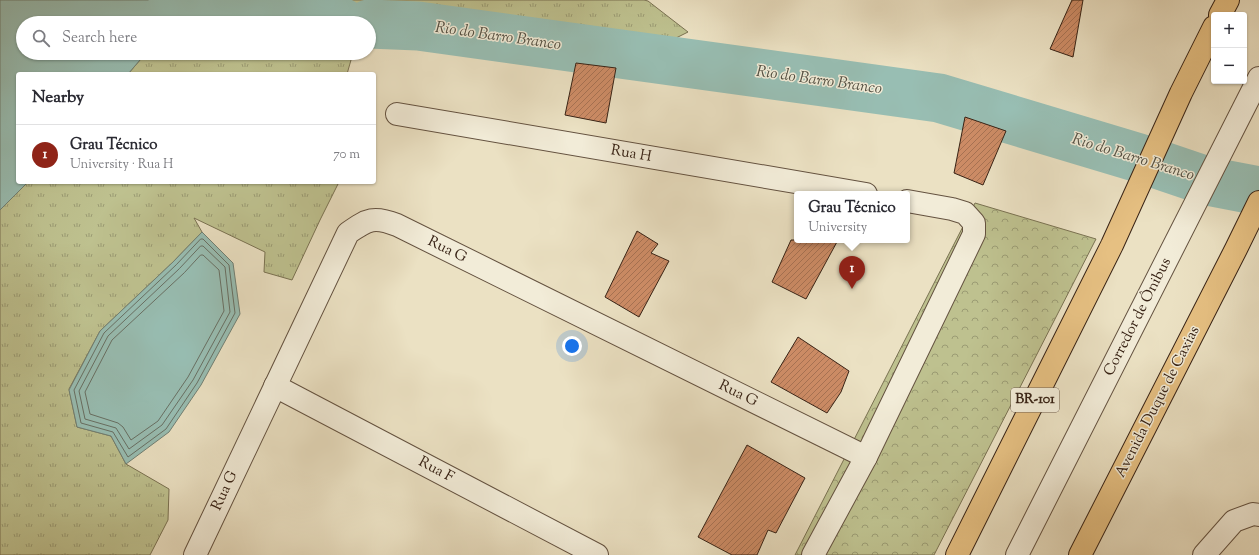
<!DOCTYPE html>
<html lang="en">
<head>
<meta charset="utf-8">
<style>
  body { margin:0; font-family:"Sorts Mill Goudy",serif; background:#f7f7f7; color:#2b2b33 }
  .controls { position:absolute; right:12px; top:12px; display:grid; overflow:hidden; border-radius:4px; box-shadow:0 1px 3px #0004 }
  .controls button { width:36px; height:36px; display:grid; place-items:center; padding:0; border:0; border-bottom:1px solid #e1e1e2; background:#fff; color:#2b2b33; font:20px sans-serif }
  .you { position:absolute; left:572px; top:346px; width:14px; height:14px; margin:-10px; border:3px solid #fff; border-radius:50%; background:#1a73e8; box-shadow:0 0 0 6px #1a73e833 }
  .badge { display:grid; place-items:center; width:26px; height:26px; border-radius:50%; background:#8f2418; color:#fff; font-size:13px; font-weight:700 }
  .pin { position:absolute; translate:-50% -33px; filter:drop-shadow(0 1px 2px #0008) }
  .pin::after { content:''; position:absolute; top:21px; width:14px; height:12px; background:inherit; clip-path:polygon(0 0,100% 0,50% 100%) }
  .popup { position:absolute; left:794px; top:191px; width:116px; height:52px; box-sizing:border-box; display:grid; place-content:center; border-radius:4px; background:#fff; filter:drop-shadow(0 1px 3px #0005); font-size:13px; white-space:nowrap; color:#7c7c81 }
  .popup b { font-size:15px; color:#2b2b33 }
  .popup::after { content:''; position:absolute; left:50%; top:100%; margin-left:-8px; border:8px solid transparent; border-top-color:#fff }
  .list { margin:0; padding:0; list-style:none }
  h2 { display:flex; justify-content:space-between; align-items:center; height:52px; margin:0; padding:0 16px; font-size:17px }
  h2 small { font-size:13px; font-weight:400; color:#7c7c81 }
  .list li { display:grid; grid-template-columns:26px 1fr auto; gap:12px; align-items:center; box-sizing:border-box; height:60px; padding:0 16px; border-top:1px solid #e1e1e2 }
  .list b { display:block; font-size:15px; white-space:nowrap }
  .list p { margin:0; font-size:13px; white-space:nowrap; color:#7c7c81 }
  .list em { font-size:13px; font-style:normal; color:#7c7c81 }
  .icon { flex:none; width:22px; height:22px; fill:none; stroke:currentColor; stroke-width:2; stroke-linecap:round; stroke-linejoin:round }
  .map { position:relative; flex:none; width:1259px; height:555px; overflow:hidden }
  .search { position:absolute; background:#fff; box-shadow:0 1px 3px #0004; left:16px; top:16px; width:360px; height:44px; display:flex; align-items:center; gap:10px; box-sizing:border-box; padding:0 14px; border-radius:22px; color:#7c7c81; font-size:15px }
  .panel { position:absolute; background:#fff; box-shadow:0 1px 3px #0004; left:16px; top:72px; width:360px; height:112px; border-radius:4px }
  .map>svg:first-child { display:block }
  .grass { fill:url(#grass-tufts); stroke:#7a7252 }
  .park { fill:url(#park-crowns); stroke:#7a7252 }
  .water { fill:#98beb3; stroke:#718074 }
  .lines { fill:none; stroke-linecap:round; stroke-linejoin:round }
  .shore { stroke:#687064; stroke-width:1 }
  .river { stroke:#98beb3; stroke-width:49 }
  .building { fill:url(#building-hatch); stroke:#372215 }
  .minor-casing { stroke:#645240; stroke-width:24 }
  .highway-casing { stroke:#372215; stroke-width:24 }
  .minor { stroke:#f2ecd8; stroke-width:22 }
  .highway { stroke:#e6c082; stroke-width:22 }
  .labels { text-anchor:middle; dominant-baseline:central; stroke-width:3; stroke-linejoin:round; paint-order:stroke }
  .shield { fill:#f2ecd8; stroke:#6f5f50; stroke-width:1 }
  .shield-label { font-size:14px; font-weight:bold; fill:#372215 }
  .street-label { font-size:15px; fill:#372215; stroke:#f2ecd8 }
  .water-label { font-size:16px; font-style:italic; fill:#545144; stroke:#f2ecd8 }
</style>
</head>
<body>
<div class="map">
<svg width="1259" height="555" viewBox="0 0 1259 555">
  <defs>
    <pattern id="grass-tufts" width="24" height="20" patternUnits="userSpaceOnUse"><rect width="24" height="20" fill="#bec18f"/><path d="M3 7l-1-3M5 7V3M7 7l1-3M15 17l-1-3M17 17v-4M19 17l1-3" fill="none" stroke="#9b9c74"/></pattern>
    <pattern id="park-crowns" width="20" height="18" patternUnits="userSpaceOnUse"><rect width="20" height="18" fill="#bec18f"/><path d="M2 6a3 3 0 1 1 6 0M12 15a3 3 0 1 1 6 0" fill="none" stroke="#9b9c74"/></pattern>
    <pattern id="building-hatch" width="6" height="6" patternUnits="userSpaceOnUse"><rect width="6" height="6" fill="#cd8c66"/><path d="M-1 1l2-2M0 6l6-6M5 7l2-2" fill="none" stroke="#a77253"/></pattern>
  </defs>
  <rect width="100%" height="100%" fill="#ebe1c3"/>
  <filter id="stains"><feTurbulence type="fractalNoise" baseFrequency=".005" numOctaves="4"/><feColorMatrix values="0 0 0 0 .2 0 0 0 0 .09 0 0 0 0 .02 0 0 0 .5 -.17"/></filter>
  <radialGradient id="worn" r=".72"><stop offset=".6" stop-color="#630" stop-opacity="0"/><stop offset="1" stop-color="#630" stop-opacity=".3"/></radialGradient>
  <g class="grass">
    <polygon points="160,0 173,0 176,2 280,23 158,23"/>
    <polygon points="290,0 644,0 648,1 688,32 658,47"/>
    <polygon points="146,53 353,53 347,74 128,74"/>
    <polygon points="28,182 339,182 320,220 292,280 264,272 265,252 194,218 202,232 173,262 100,331 69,389 77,427 111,436 126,464 169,489 168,520 150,555 0,555 0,210"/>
  </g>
  <polygon class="park" points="975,203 1096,239 934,555 795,555"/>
  <g class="water">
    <polygon points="0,0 157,0 157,23 23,23 23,53 146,53 128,74 18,74 18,182 28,182 0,210"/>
    <polygon points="202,232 233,263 240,314 201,385 169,432 126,464 111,436 77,427 69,390 100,331 173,262"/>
  </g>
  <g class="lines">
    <g class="shore">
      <polygon points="201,239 203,239 229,265 235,313 197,383 166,429 128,457 113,432 81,423 74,390 104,333 176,265"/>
      <polygon points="201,246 203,246 225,267 230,312 193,380 162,425 129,449 116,428 85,419 79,391 108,336 179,269"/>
      <polygon points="201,255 203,255 219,270 224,311 188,377 158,421 131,440 123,427 118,423 90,414 85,392 112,340 184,273"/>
    </g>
    <g class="river">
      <polyline points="173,0 176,2 264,20 343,23"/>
      <polyline points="369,24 418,26 939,98 1139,158 1207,181 1259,191"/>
    </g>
  </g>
  <g class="building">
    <polygon points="1072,0 1083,0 1073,57 1050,49"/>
    <polygon points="576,63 616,68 606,123 565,115"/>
    <polygon points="965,117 1006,131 983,185 954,173"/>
    <polygon points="637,231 658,244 651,253 669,261 639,317 605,297"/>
    <polygon points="791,240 838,240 806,299 772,282"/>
    <polygon points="798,337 849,371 841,392 827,413 771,382"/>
    <polygon points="747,445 805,478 776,533 768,530 757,555 732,555 698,537"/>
  </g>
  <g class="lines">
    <defs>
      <g id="minor">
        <polyline points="397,114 866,194"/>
        <polyline points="275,386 597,555"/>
        <path d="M195 555 348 233C368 219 374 216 397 225L866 457"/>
        <polyline points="813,555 866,457 974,234 974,223 965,213 952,209 907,201"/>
        <polyline points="1017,555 1259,78"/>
        <polyline points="1204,555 1234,521 1253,514 1259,515"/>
      </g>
      <g id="highway">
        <polyline points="1220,15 1228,0"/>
        <polyline points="957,555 1112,245 1181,93 1214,27"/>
        <polyline points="1080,555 1236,249 1259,202"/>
      </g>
    </defs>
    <use href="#minor" class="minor-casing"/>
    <use href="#highway" class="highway-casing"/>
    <use href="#minor" class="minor"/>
    <use href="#highway" class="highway"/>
  </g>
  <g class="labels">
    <rect class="shield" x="1011" y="388" width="48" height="24" rx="3"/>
    <g class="shield-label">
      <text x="1035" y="400">BR-101</text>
    </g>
    <g class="street-label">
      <text transform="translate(631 154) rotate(10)">Rua H</text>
      <text transform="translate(447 250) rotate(26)">Rua G</text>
      <text transform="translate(1138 317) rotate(-63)">Corredor de Ônibus</text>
      <text transform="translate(738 394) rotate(26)">Rua G</text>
      <text transform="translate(1158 402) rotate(-63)">Avenida Duque de Caxias</text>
      <text transform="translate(436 470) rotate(28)">Rua F</text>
      <text transform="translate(225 491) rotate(-65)">Rua G</text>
    </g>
    <g class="water-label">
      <text transform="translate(498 37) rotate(8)">Rio do Barro Branco</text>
      <text transform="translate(819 81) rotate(8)">Rio do Barro Branco</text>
      <text transform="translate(1133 158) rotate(17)">Rio do Barro Branco</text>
    </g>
  </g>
  <rect width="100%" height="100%" filter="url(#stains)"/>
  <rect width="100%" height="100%" fill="url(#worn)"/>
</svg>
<div class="controls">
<button>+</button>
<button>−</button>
</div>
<div class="you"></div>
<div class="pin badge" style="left:852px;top:289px">1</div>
<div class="popup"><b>Grau Técnico</b>University</div>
<div class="search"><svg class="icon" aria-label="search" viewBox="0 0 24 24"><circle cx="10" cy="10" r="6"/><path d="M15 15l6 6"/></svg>Search here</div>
<section class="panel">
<h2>Nearby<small></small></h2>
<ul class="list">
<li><span class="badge">1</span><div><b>Grau Técnico</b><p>University · Rua H</p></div><em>70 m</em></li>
</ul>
</section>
</div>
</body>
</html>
